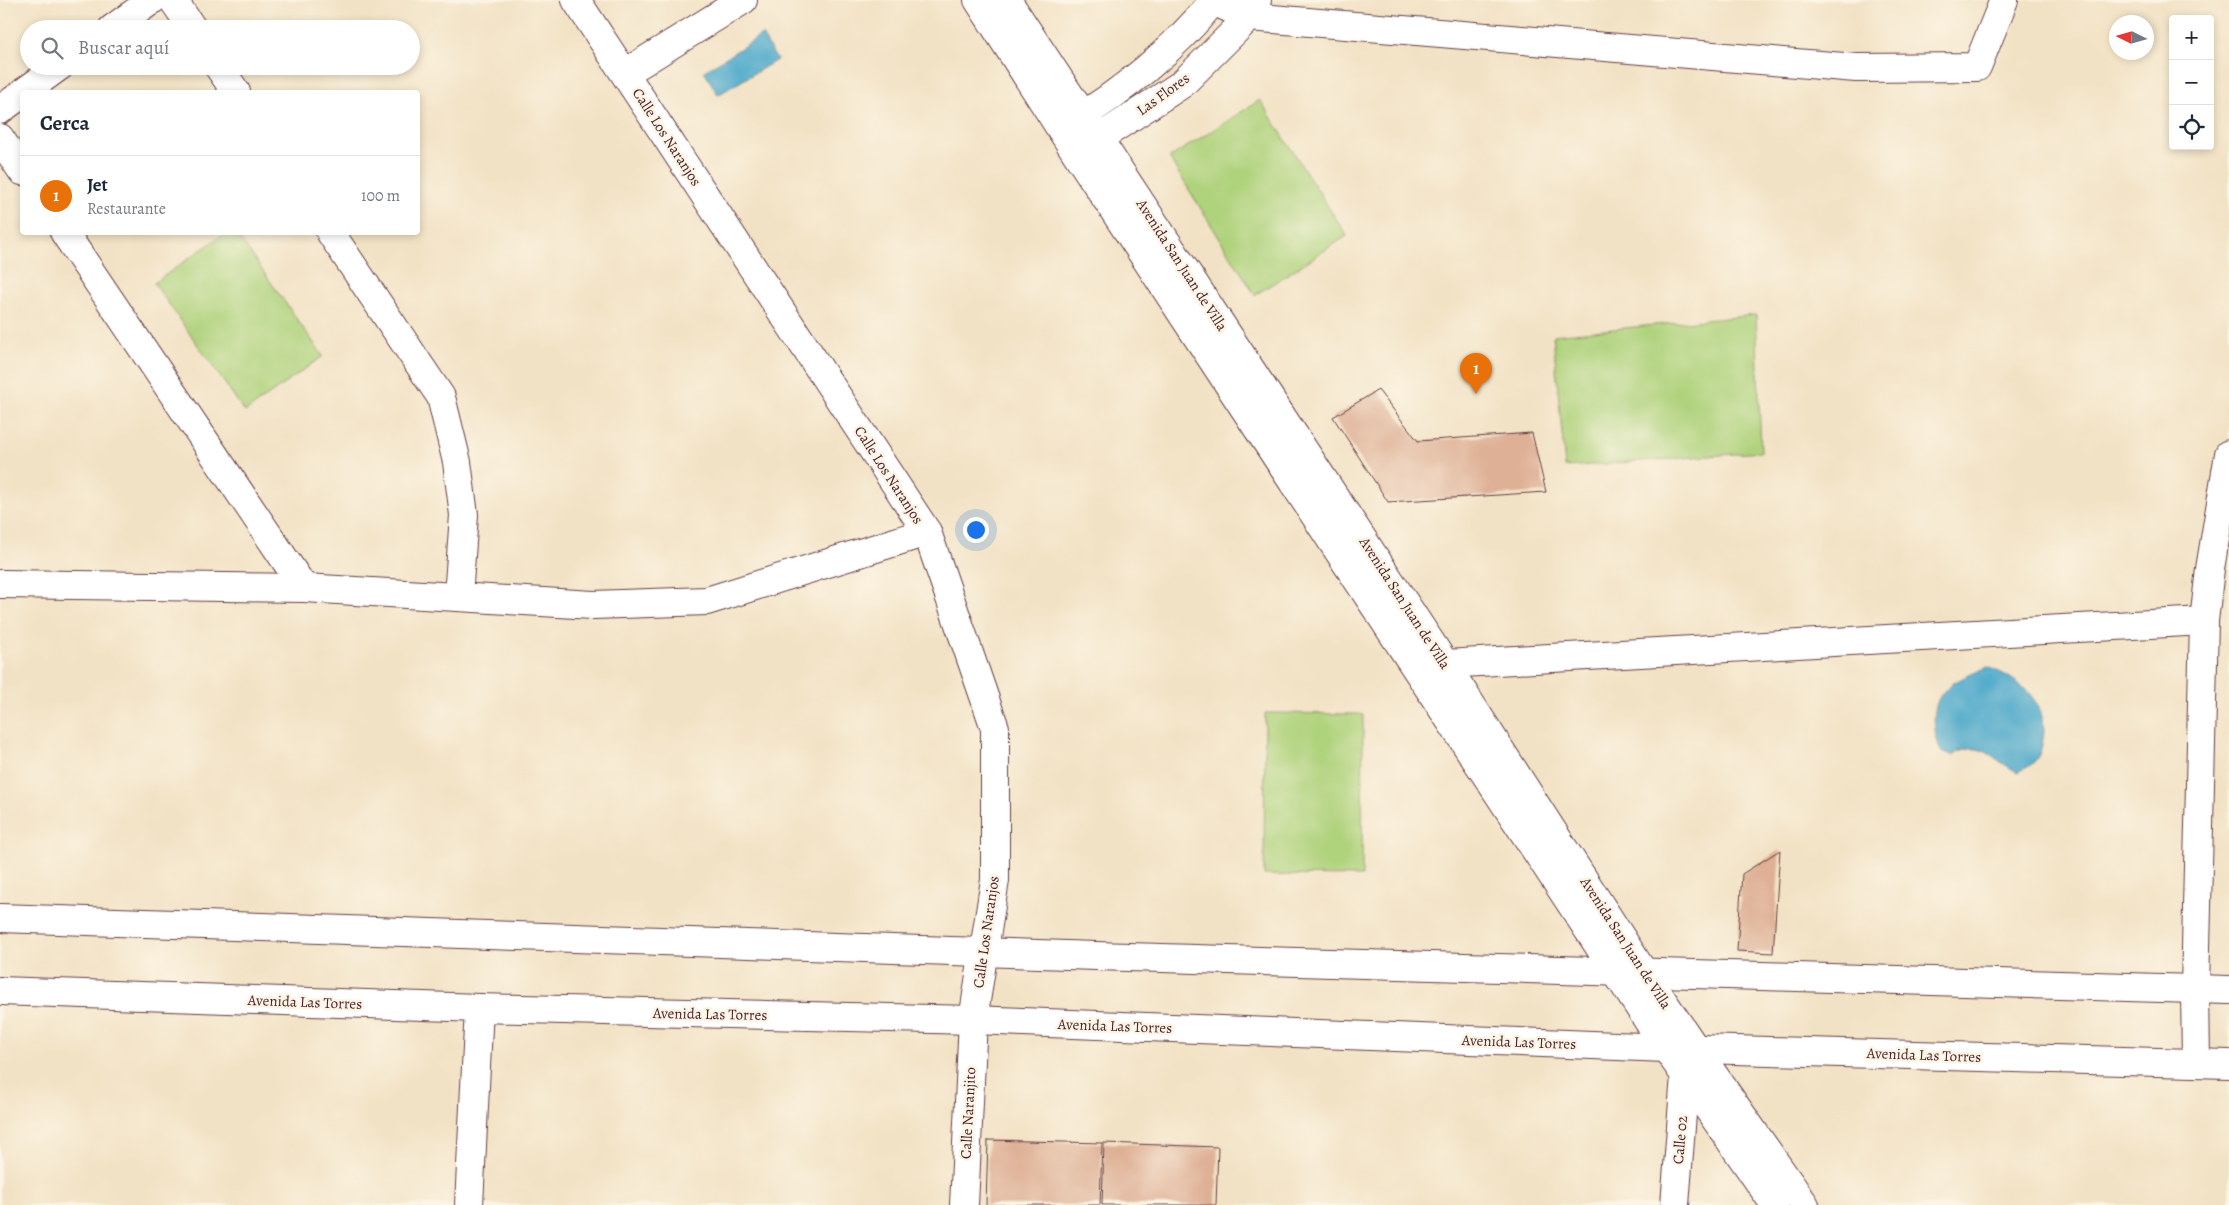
<!DOCTYPE html>
<html lang="es">
<head>
<meta charset="utf-8">
<style>
  body { margin:0; font-family:Alegreya,serif; background:#f2f2f3; color:#1f2937 }
  .controls { position:absolute; right:15px; top:15px; display:grid; overflow:hidden; border-radius:5px; box-shadow:0 2px 8px #0003 }
  .controls button { width:45px; height:45px; display:grid; place-items:center; padding:0; border:0; border-bottom:1px solid #e0e1e3; background:#fff; color:#1f2937; font:25px sans-serif }
  .compass { position:absolute; left:2109px; top:15px; width:45px; height:45px; border-radius:50%; background:#fff; box-shadow:0 2px 8px #0003; rotate:275deg }
  .you { position:absolute; left:975px; top:529px; width:18px; height:18px; margin:-12px; border:4px solid #fff; border-radius:50%; background:#1a73e8; box-shadow:0 0 0 8px #1a73e833 }
  .badge { display:grid; place-items:center; width:32px; height:32px; border-radius:50%; background:#111827; color:#fff; font-size:16px; font-weight:700 }
  .pin { position:absolute; translate:-50% -41px; filter:drop-shadow(0 1px 2px #0008) }
  .pin::after { content:''; position:absolute; top:26px; width:18px; height:15px; background:inherit; clip-path:polygon(0 0,100% 0,50% 100%) }
  .list { margin:0; padding:0; list-style:none }
  h2 { display:flex; justify-content:space-between; align-items:center; height:65px; margin:0; padding:0 20px; font-size:21px }
  h2 small { font-size:16px; font-weight:400; color:#747a83 }
  .list li { display:grid; grid-template-columns:32px 1fr auto; gap:15px; align-items:center; box-sizing:border-box; height:80px; padding:0 20px; border-top:1px solid #e0e1e3 }
  .list b { display:block; font-size:19px; white-space:nowrap }
  .list p { margin:0; font-size:16px; white-space:nowrap; color:#747a83 }
  .list em { font-size:16px; font-style:normal; color:#747a83 }
  .icon { flex:none; width:28px; height:28px; fill:none; stroke:currentColor; stroke-width:2; stroke-linecap:round; stroke-linejoin:round }
  .map { position:relative; flex:none; width:2229px; height:1205px; overflow:hidden }
  .search { position:absolute; background:#fff; box-shadow:0 2px 8px #0003; left:20px; top:20px; width:400px; height:55px; display:flex; align-items:center; gap:12px; box-sizing:border-box; padding:0 18px; border-radius:28px; color:#747a83; font-size:19px }
  .panel { position:absolute; background:#fff; box-shadow:0 2px 8px #0003; left:20px; top:90px; width:400px; height:145px; border-radius:5px }
  .map>svg:first-child { display:block }
  .green { fill:#afd27b; stroke:#7c7853 }
  .water { fill:#4ca8ca; stroke:#4b647a }
  .building { fill:#deb095 }
  .lines { fill:none; stroke-linecap:round; stroke-linejoin:round }
  .minor-casing { stroke:#633c42; stroke-width:30 }
  .tertiary-casing { stroke:#633c42; stroke-width:30 }
  .minor { stroke:#fff; stroke-width:28 }
  .tertiary { stroke:#fff; stroke-width:28 }
  .labels { text-anchor:middle; dominant-baseline:central; stroke-width:5; stroke-linejoin:round; paint-order:stroke }
  .street-label { font-size:15px; fill:#4a1f2b; stroke:#fcf5e5 }
</style>
</head>
<body>
<div class="map">
<svg width="2229" height="1205" viewBox="0 0 2229 1205">
  <rect width="100%" height="100%" fill="#fcf5e5"/>
  <filter id="ink" filterUnits="userSpaceOnUse"><feTurbulence type="fractalNoise" baseFrequency=".02" numOctaves="2"/><feDisplacementMap in="SourceGraphic" scale="10" xChannelSelector="R" yChannelSelector="G"/><feConvolveMatrix kernelMatrix="1 2 1 2 8 2 1 2 1" color-interpolation-filters="sRGB"/></filter>
  <filter id="wash" filterUnits="userSpaceOnUse"><feTurbulence type="fractalNoise" baseFrequency=".0096" numOctaves="4" result="noise"/><feDisplacementMap in="SourceGraphic" scale="20" xChannelSelector="R" yChannelSelector="G"/><feGaussianBlur stdDeviation="1.12" result="paint"/><feColorMatrix in="noise" values="0 0 0 0 0 0 0 0 0 0 0 0 0 0 0 0 0 1.4 0 .05"/><feComposite in="paint" operator="in"/></filter>
  <g filter="url(#wash)">
    <rect width="100%" height="100%" fill="#f2e2c5"/>
    <g class="green">
      <polygon points="1260,100 1347,236 1255,295 1169,158"/>
      <polygon points="225,233 236,233 323,356 245,412 154,283"/>
      <polygon points="1756,315 1761,452 1565,467 1553,335"/>
      <polygon points="1265,713 1363,714 1362,876 1264,875"/>
    </g>
    <g class="water">
      <polygon points="762,35 777,60 718,95 704,71"/>
      <path d="M1988 667C2022 680 2052 706 2042 745 2039 760 2032 766 2018 772 1991 760 1984 738 1952 755L1941 751C1933 734 1930 706 1944 691 1954 680 1974 673 1988 667Z"/>
    </g>
    <g id="blocks">
      <g class="building">
        <polygon points="1378,390 1418,441 1532,433 1546,492 1388,502 1333,417"/>
        <polygon points="1780,850 1773,953 1737,951 1742,874"/>
        <polygon points="988,1140 1102,1143 1100,1205 986,1205"/>
        <polygon points="1104,1143 1218,1147 1216,1205 1102,1205"/>
      </g>
    </g>
  </g>
  <g filter="url(#ink)">
    <use href="#blocks" fill-opacity="0" stroke="#633c42" stroke-width="1"/>
    <g class="lines">
      <defs>
        <g id="minor">
          <polyline points="173,0 193,29"/>
          <polyline points="576,0 927,532 995,728 995,880 973,1020 964,1205"/>
          <polyline points="1213,1 1249,17 1856,68 1977,67 2004,0"/>
          <polyline points="112,29 152,0"/>
          <polyline points="218,66 236,92"/>
          <polyline points="625,73 743,0"/>
          <polyline points="24,92 60,66"/>
          <polyline points="0,110 22,94"/>
          <polyline points="0,138 22,171"/>
          <polyline points="64,232 304,588"/>
          <polyline points="330,232 441,397 457,462 464,515 458,597"/>
          <polyline points="0,584 304,588 593,605 707,601 927,532"/>
          <polyline points="1426,674 1445,664 2204,621"/>
          <polyline points="2196,1063 2195,989 2204,621 2210,569 2229,454"/>
          <polyline points="469,1205 479,1008"/>
          <polyline points="1675,1205 1685,1075"/>
        </g>
        <g id="tertiary">
          <polyline points="978,0 1076,153 1666,1048 1775,1205"/>
          <polyline points="1007,0 1445,664 1644,973 1695,1048 1805,1205"/>
          <path d="M1067 125C1120 94 1176 48 1214 0"/>
          <polyline points="1084,148 1182,84 1249,17 1257,0"/>
          <polyline points="0,918 1096,956 2229,990"/>
          <polyline points="0,991 479,1008 973,1020 1666,1048 2229,1064"/>
        </g>
      </defs>
      <use href="#minor" class="minor-casing"/>
      <use href="#tertiary" class="tertiary-casing"/>
      <use href="#minor" class="minor"/>
      <use href="#tertiary" class="tertiary"/>
    </g>
  </g>
  <g class="labels">
    <g class="street-label">
      <text transform="translate(1163 94) rotate(-36)">Las Flores</text>
      <text transform="translate(667 137) rotate(57)">Calle Los Naranjos</text>
      <text transform="translate(1182 265) rotate(57)">Avenida San Juan de Villa</text>
      <text transform="translate(889 475) rotate(57)">Calle Los Naranjos</text>
      <text transform="translate(1405 603) rotate(57)">Avenida San Juan de Villa</text>
      <text transform="translate(986 932) rotate(-82)">Calle Los Naranjos</text>
      <text transform="translate(1626 943) rotate(57)">Avenida San Juan de Villa</text>
      <text transform="translate(305 1002) rotate(2)">Avenida Las Torres</text>
      <text transform="translate(710 1014) rotate(1)">Avenida Las Torres</text>
      <text transform="translate(1115 1026) rotate(2)">Avenida Las Torres</text>
      <text transform="translate(1519 1042) rotate(2)">Avenida Las Torres</text>
      <text transform="translate(1924 1055) rotate(2)">Avenida Las Torres</text>
      <text transform="translate(968 1113) rotate(-87)">Calle Naranjito</text>
      <text transform="translate(1680 1140) rotate(-85)">Calle 02</text>
    </g>
  </g>
</svg>
<div class="controls">
<button>+</button>
<button>−</button>
<button><svg class="icon" aria-label="locate" viewBox="0 0 24 24"><circle cx="12" cy="12" r="6"/><path d="M12 2v4M12 18v4M2 12h4M18 12h4"/></svg></button>
</div>
<svg class="compass" viewBox="-18 -18 36 36"><path d="M0-13l5 13h-10z" fill="#e53935"/><path d="M0 13l5-13h-10z" fill="#747a83"/></svg>
<div class="you"></div>
<div class="pin badge" style="left:1476px;top:394px;background:#e8710a">1</div>
<div class="search"><svg class="icon" aria-label="search" viewBox="0 0 24 24"><circle cx="10" cy="10" r="6"/><path d="M15 15l6 6"/></svg>Buscar aquí</div>
<section class="panel">
<h2>Cerca<small></small></h2>
<ul class="list">
<li><span class="badge" style="background:#e8710a">1</span><div><b>Jet</b><p>Restaurante</p></div><em>100 m</em></li>
</ul>
</section>
</div>
</body>
</html>
